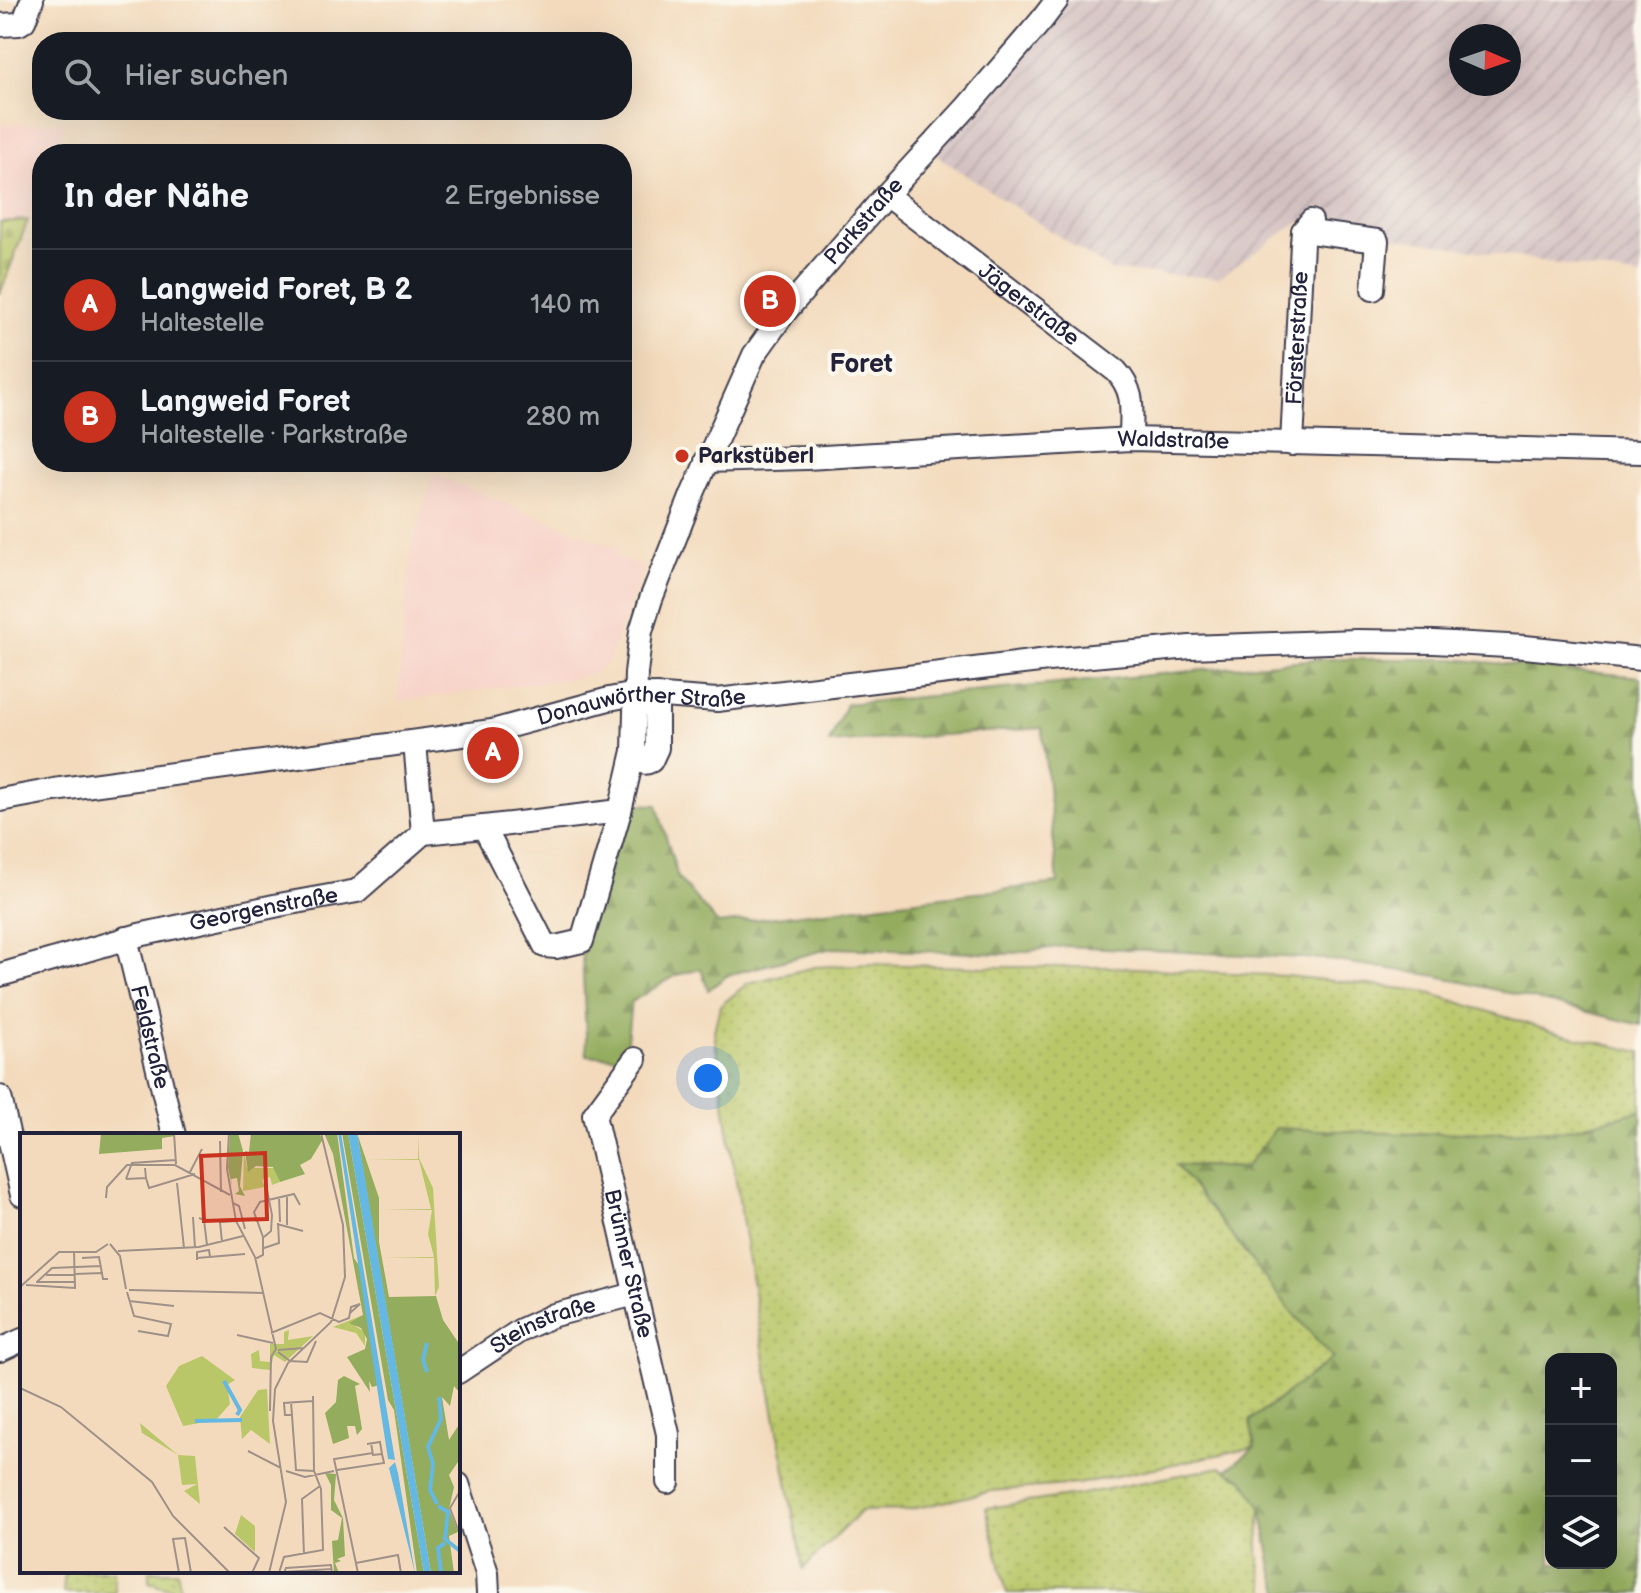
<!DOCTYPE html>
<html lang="de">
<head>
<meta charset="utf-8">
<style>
  body { margin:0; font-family:"Balsamiq Sans",sans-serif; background:#242831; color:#f1f3f6 }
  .controls { position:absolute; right:24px; bottom:24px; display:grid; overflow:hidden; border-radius:16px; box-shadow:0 8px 32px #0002 }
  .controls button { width:72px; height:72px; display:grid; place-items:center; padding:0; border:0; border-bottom:2px solid #363941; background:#171b24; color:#f1f3f6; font:40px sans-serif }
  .compass { position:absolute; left:1449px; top:24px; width:72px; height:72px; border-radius:50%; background:#171b24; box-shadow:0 8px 32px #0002; rotate:92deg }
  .you { position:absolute; left:708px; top:1078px; width:28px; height:28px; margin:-20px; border:6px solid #fff; border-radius:50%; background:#1a73e8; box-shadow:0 0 0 12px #1a73e833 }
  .badge { display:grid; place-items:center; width:52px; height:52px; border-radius:50%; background:#c8321e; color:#fff; font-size:26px; font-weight:700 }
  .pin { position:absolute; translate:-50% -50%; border:4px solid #fff; box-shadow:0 2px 8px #0006 }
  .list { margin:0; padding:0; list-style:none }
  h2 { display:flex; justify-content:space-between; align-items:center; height:104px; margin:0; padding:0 32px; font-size:34px }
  h2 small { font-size:26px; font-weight:400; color:#9ea1a6 }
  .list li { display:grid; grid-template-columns:52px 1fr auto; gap:24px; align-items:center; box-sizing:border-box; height:112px; padding:0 32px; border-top:2px solid #363941 }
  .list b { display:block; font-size:30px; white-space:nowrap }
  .list p { margin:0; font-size:26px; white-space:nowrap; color:#9ea1a6 }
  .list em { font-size:26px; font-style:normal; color:#9ea1a6 }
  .icon { flex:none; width:44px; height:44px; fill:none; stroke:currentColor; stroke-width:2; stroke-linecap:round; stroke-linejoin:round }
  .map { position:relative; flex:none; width:1641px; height:1593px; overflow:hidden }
  .search { position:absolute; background:#171b24; box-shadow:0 8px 32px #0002; left:32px; top:32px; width:600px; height:88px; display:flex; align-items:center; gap:20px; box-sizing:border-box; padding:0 28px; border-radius:32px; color:#9ea1a6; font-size:30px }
  .panel { position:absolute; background:#171b24; box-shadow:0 8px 32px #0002; left:32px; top:144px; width:600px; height:328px; border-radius:32px }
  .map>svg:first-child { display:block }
  .built { fill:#f7d1c7 }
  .industrial { fill:url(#industrial-furrows); fill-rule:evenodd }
  .grass { fill:url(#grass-dots); stroke:#6e7452; stroke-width:2 }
  .forest { fill:url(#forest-firs); stroke:#5a674c; stroke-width:2; fill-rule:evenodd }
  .cemetery { fill:url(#cemetery-stones); stroke:#6e7452; stroke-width:2 }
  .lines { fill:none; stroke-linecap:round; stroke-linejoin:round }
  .minor-casing { stroke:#413e4e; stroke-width:26 }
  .minor { stroke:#fff; stroke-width:22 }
  .poi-dot { fill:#c8321e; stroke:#fbf7ec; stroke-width:3 }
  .labels { text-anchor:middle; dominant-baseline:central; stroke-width:8; stroke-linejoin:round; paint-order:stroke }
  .street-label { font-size:22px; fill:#22223b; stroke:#fbf7ec }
  .poi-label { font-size:22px; font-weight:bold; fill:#22223b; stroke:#fbf7ec; text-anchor:start }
  .quarter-label { font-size:26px; font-weight:bold; fill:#22223b; stroke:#fbf7ec }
  .inset-river { fill:none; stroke:#65b8e1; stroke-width:4 }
  .inset-road { fill:none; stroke:#9f9088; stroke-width:2 }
  .view { fill:#c8321e; fill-opacity:0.15; stroke:#c8321e; stroke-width:4 }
  .inset-edge { fill:none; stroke:#22223b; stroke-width:4 }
</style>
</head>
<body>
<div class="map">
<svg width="1641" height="1593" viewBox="0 0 1641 1593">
  <defs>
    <pattern id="industrial-furrows" width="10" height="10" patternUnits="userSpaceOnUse" patternTransform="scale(2)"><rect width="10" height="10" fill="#d2bfc0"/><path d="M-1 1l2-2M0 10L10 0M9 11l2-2" fill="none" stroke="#b4a4a6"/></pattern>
    <pattern id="grass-dots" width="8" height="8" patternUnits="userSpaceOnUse" patternTransform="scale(2)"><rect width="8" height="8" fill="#bac769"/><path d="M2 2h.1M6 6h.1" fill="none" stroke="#a0ab5c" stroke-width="1.8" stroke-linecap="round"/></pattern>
    <pattern id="forest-firs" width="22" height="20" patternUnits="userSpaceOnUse" patternTransform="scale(2)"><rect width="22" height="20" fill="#93ac5d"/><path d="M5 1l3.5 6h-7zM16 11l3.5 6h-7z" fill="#788c4e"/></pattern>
    <pattern id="cemetery-stones" width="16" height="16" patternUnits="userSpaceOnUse" patternTransform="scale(2)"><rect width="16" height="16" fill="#bac769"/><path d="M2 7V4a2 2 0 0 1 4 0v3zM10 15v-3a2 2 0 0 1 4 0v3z" fill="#a0ab5c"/></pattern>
  </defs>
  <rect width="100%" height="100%" fill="#fbf7ec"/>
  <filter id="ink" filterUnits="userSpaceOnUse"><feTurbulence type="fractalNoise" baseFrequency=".0125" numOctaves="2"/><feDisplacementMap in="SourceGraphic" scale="16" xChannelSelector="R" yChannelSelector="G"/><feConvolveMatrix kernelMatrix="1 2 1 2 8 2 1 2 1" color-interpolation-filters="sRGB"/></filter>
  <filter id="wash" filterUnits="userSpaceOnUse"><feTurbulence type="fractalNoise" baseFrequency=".006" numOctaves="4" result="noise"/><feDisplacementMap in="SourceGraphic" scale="32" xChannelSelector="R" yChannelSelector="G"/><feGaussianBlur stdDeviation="1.8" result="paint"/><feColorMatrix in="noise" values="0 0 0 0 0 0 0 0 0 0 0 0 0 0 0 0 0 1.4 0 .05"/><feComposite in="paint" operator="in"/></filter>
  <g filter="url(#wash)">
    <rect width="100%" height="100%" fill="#f3dabc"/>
    <g class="built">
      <polygon points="66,122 54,154 42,154 42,184 28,220 0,222 0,125"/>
      <polygon points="433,474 619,549 617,557 643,567 608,662 591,674 574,678 398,701 407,592 413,544"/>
    </g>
    <path class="industrial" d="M1057 0H1641V277L1298 222 1218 278 1112 271 928 150ZM1461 36H1509V84H1461Z"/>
    <g class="grass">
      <polygon points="873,964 970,967 1116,967 1288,976 1423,991 1553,1032 1641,1052 1641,1111 1565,1131 1406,1134 1245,1168 1178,1165 1292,1312 1334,1359 1250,1420 1255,1447 1078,1484 992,1491 908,1510 861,1511 803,1569 766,1366 730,1144 714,1031 720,1006 748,983 815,967"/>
      <polygon points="1221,1467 1244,1480 1261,1507 1258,1553 1266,1593 1007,1593 986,1508 1077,1495"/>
      <polygon points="65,1571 114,1571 115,1593 63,1593"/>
      <polygon points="149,1571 177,1571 182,1592 149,1582"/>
    </g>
    <g class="forest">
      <polygon points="1318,659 1453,659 1641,677 1641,1025 1438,976 1322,959 1065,946 1006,954 832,948 728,975 708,990 701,969 677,975 631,1002 625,1058 587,1055 582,955 629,804 657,805 678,878 718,924 1058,883 1042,728 829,743 846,704"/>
      <path d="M1641 1111V1593H1281L1272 1568 1261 1507 1244 1480 1226 1470 1255 1447 1250 1421 1333 1358 1292 1312 1176 1165 1245 1168 1276 1128 1406 1134 1565 1130ZM1551 1359H1611V1563H1551Z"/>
    </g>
    <polygon class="cemetery" points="28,220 0,294 0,222"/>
  </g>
  <g filter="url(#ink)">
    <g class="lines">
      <defs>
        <g id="minor">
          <polyline points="0,25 19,24 24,21 32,0"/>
          <path id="s1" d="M886 195 1116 371C1136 392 1131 411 1131 439"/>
          <polyline points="1303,231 1377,241 1373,289"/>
          <path id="s2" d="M1292 444 1302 243 1303 231 1311 221"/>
          <path id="s3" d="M706 461 807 458 1131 439 1641 452"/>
          <path id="s4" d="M657 695V748L651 761C642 766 638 758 634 751L636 673 641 631 651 599 692 495 754 355 784 313 886 195 967 107 1041 21 1057 0"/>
          <path id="s5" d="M0 800 54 790 492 731 609 699 636 694 717 700 1048 660 1190 647 1356 641 1434 642 1525 647 1641 659"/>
          <polyline points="484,827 620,811"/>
          <polyline points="423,833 484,827 545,946 556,947 582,941 620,811 634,751"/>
          <path id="s6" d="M126 938 174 1135"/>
          <path id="s7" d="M0 975 139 935 279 905 357 891 423 833 415 743"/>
          <path id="s8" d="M635 1059 594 1115 668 1434V1482"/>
          <polyline points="0,1097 22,1195"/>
          <polyline points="0,1350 22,1340"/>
          <path id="s9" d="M458 1372 521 1330 554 1315 635 1294"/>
          <polyline points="458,1484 487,1573 488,1593"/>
        </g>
      </defs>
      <use href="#minor" class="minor-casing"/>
      <use href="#minor" class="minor"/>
    </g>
  </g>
  <circle class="poi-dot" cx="682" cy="456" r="8"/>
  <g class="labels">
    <g class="street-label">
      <text stroke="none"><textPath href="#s4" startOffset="682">Parkstraße</textPath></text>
      <text stroke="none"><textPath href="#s1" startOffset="180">Jägerstraße</textPath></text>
      <text stroke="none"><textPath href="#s2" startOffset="106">Försterstraße</textPath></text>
      <text stroke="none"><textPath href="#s3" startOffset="468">Waldstraße</textPath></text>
      <text stroke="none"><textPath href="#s5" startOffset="650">Donauwörther Straße</textPath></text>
      <text stroke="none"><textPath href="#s7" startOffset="272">Georgenstraße</textPath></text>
      <text stroke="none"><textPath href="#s6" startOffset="102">Feldstraße</textPath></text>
      <text stroke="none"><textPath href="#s8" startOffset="222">Brünner Straße</textPath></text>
      <text stroke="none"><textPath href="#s9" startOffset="98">Steinstraße</textPath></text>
    </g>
    <g class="poi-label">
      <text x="698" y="456">Parkstüberl</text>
    </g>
    <g class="quarter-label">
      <text x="861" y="364">Foret</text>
    </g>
  </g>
  <g transform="translate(20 1133)">
    <rect width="440" height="440" fill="#f3dabc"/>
    <path d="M399 0V25L413 55 419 154 415 163 414 125 363 124H414L408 101 412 77H361L411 76 399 27H347L398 26ZM224 18 227 35H254L260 49 252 52 250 44 242 47 245 54 223 58ZM343 182 335 193 345 199V213L336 200 313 194ZM269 197 268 207 293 203 265 229 254 222 250 237 232 235 231 221 239 217 240 228 250 229V211H264V199ZM182 223 215 247 207 252 210 271 196 287 163 293 146 253 159 233ZM247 256 250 311 231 297 222 306 220 284 238 257ZM120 290 158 322 175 323 180 371 164 358 177 351 162 352 158 322 122 300ZM221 382 235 393V419L215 401Z" fill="#bac769"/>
    <path d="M81 0H154L155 3 142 5V16L79 21ZM210 0H218L223 18 220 53 225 63 215 61 219 58 217 45 211 46 212 54 208 34ZM231 0H298L303 6 291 26 280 32 285 41 260 49 253 34 236 33 228 39 225 18 229 19ZM304 0H317L334 125 340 134 360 252 352 254 349 248 350 259 327 224 345 216 347 206 341 195 329 190 343 182 313 21ZM322 0H328L404 440H397L374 277 368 267ZM337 0 359 65V109L369 164 416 163 423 187 440 212V260L434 253 430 273 422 264 429 307 440 290V326L429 342 434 354 429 376 438 399 429 403 434 440H411ZM324 243 340 251 335 253 342 296 337 302 335 293H327L329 305 313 311 305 280 316 269 318 247ZM305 340 316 341 314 367 323 385 325 423 317 426 321 428 315 430 319 440H314L312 408 318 407 322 385 311 377V352Z" fill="#93ac5d"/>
    <path d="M318 0H321L375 327 368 326ZM328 0H337L344 39 411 440H404ZM375 329 378 340 395 440 369 335Z" fill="#65b8e1"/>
    <path class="inset-river" d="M407 210 403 227 407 239M204 248 220 277 217 282M175 288 222 287M417 371 410 357 413 331 408 314 421 286 419 264M418 373 428 379 425 406 440 418M421 440 418 415 425 410"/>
    <path class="inset-road" d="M154 0 156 31M209 0 207 36 216 88 235 124 256 216 251 224 250 278M200 8 201 59M170 39 182 16M126 45 129 55 175 41M106 46 112 30 155 27M106 46 126 45 125 35M157 50 164 115M267 62V92M259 64 260 89M86 65 87 54 107 32H155L210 62M213 70 219 73 225 96M173 84 175 115M179 85 184 87 187 112M257 91 283 98M243 104 234 79 240 69 274 61 280 72M244 104 251 98 252 82 247 57M202 109 200 89 216 88M90 111 100 123 106 156M244 115 259 110 258 90M98 118 179 114 223 103M62 125 79 124 83 146H88M177 125 225 121M235 126 243 122V104M177 127V119L189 117 190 124M26 142 83 140M16 149H55M17 149 32 135 81 133M6 152 55 155 54 118M0 154 39 119H76L88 111M109 157 244 160M107 159 114 183 151 191 148 203 118 198M109 168 154 173M251 200 300 180 319 189 329 185 331 174 340 171 330 180M217 202 253 210M258 217 284 215M258 219 270 228 287 229 296 208M0 255 41 274 132 349 153 383 210 440M293 263 294 338M272 282H265L264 270 293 268M347 311 360 309 362 321 353 322 351 310M228 318 261 335M317 337 364 330 362 321M266 338 285 344 314 338M440 358 430 375 440 402M204 394 239 425 232 440M284 422 282 366 300 353M336 430 378 422 381 440M264 439 312 436M159 440 153 406 165 405 171 440M249 440 266 369 253 288 255 256 268 230 311 189 325 144 323 92 301 0M259 440 264 424 303 417 301 356 294 338 276 337 271 269M264 440 266 435 311 432 312 440M338 440 314 326 353 320"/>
    <path class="view" d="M245 20 247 86 184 88 181 23Z"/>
    <rect width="440" height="440" class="inset-edge"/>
  </g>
</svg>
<div class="controls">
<button>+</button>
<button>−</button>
<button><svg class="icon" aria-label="layers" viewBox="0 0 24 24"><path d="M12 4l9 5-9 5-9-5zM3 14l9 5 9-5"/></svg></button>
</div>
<svg class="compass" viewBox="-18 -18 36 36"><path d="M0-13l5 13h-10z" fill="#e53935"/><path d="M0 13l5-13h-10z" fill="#9ea1a6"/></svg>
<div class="you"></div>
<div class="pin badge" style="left:493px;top:753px">A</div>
<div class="pin badge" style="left:770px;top:301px">B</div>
<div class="search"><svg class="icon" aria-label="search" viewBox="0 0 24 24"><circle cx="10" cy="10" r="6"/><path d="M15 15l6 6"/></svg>Hier suchen</div>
<section class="panel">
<h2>In der Nähe<small>2 Ergebnisse</small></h2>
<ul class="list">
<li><span class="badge">A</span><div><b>Langweid Foret, B 2</b><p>Haltestelle</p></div><em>140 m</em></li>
<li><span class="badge">B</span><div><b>Langweid Foret</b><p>Haltestelle · Parkstraße</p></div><em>280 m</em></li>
</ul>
</section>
</div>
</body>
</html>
